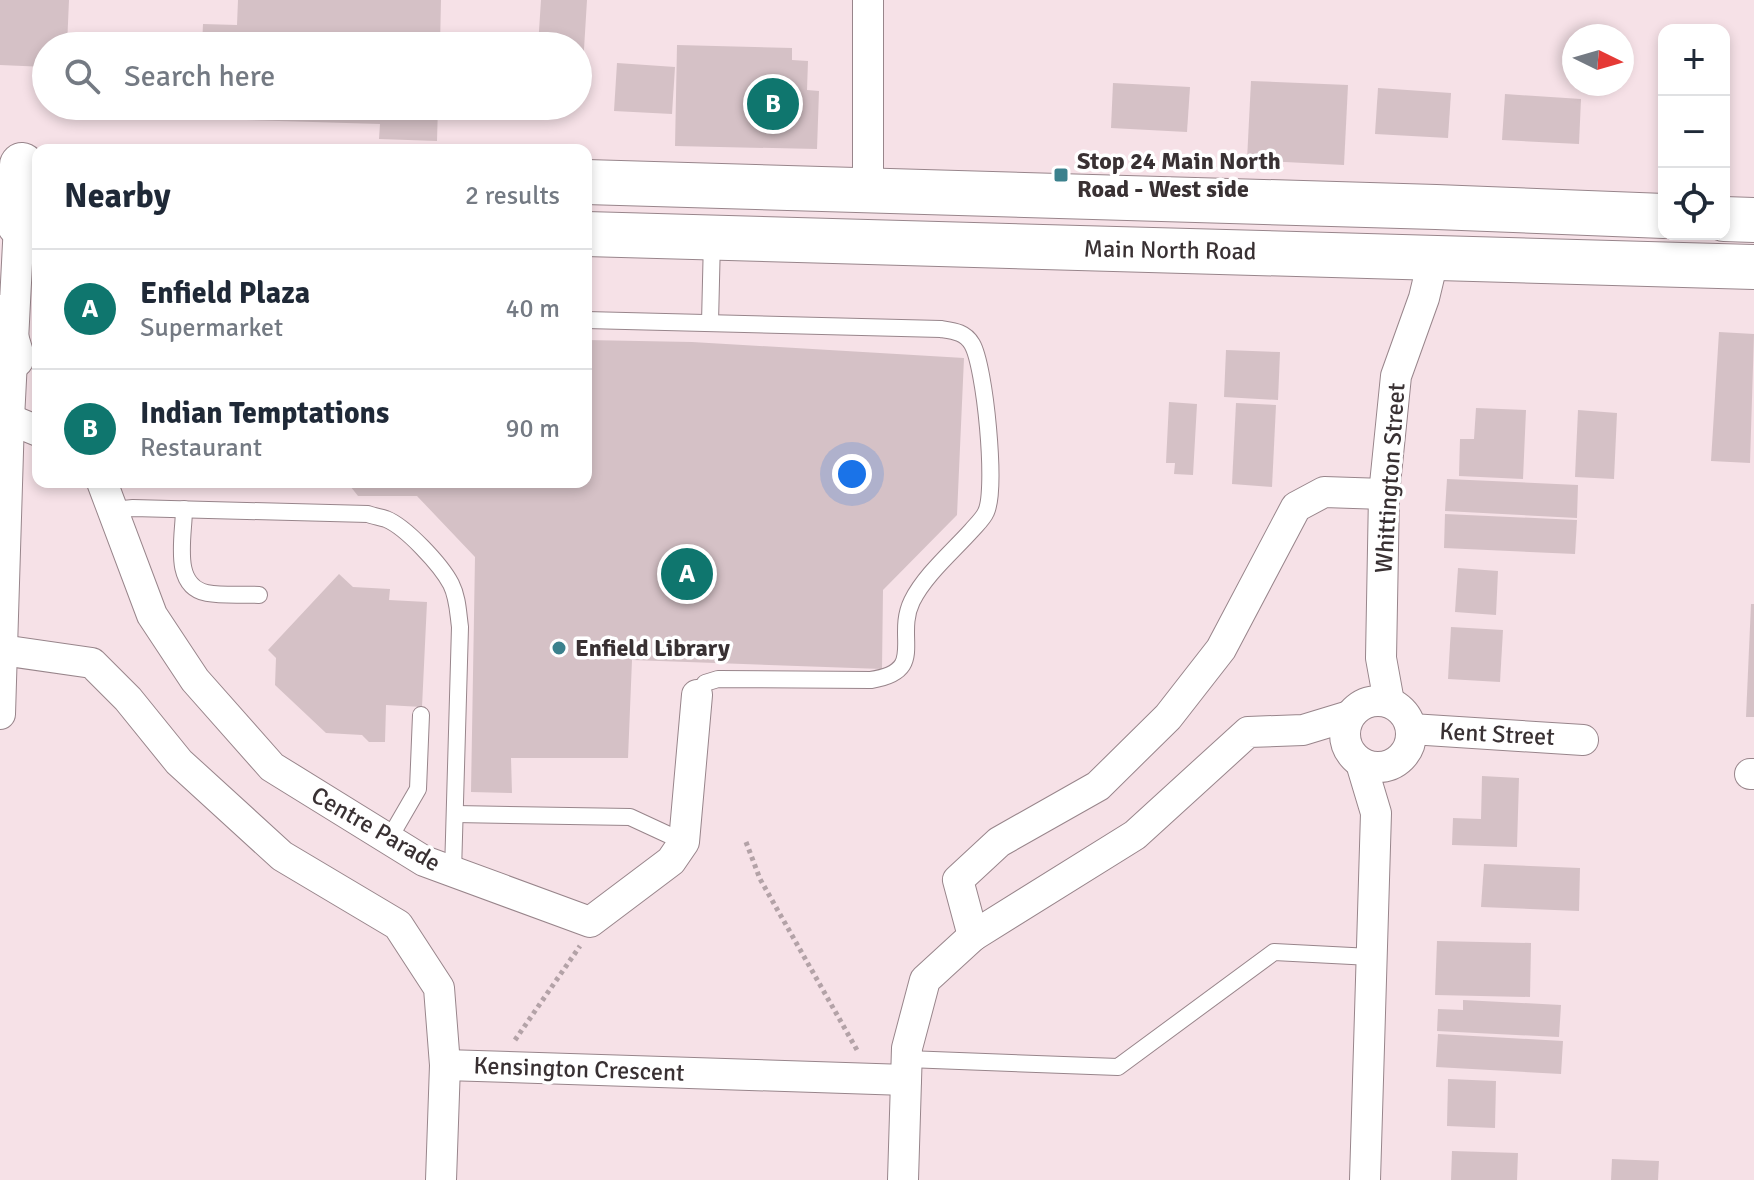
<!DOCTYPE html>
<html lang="en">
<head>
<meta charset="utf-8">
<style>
  body { margin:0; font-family:Signika,sans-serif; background:#f6f6f7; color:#1f2937 }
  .controls { position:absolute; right:24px; top:24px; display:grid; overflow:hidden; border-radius:16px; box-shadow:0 4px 12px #0003 }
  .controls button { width:72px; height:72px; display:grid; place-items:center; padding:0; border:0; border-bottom:2px solid #e0e1e3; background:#fff; color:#1f2937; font:40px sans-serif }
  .compass { position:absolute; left:1562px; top:24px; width:72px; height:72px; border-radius:50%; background:#fff; box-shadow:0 4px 12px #0003; rotate:95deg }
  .you { position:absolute; left:852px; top:474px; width:28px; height:28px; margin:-20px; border:6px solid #fff; border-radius:50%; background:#1a73e8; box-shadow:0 0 0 12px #1a73e833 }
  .badge { display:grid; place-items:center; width:52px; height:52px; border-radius:50%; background:#0f766e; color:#fff; font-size:26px; font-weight:700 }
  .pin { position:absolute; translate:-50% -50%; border:4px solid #fff; box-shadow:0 2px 8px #0006 }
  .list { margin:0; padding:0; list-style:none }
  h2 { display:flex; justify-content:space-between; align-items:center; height:104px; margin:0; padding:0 32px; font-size:34px }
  h2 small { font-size:26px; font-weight:400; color:#747a83 }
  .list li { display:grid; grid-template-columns:52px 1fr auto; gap:24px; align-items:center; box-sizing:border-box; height:120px; padding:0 32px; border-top:2px solid #e0e1e3 }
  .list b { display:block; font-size:30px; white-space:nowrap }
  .list p { margin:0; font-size:26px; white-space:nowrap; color:#747a83 }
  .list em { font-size:26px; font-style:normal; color:#747a83 }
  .icon { flex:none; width:44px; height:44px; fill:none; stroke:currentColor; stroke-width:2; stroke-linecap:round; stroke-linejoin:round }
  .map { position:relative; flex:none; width:1754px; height:1180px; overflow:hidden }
  .search { position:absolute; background:#fff; box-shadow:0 4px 12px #0003; left:32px; top:32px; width:560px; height:88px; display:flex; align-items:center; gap:20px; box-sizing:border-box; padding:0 28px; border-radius:44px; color:#747a83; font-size:30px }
  .panel { position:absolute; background:#fff; box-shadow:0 4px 12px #0003; left:32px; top:144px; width:560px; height:344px; border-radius:16px }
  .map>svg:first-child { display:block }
  .building { fill:#d5c1c6 }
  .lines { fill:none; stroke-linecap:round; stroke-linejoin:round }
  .lane-casing { stroke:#98858b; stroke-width:18 }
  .street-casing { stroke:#98858b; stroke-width:32 }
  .highway-casing { stroke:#98858b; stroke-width:46 }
  .path { stroke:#b3a2a7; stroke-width:5; stroke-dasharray:4 4; stroke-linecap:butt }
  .lane { stroke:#fff; stroke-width:16 }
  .street { stroke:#fff; stroke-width:30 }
  .highway { stroke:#fff; stroke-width:44 }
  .poi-dot { fill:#3b818d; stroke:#fff; stroke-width:3 }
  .labels { text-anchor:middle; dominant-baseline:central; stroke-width:7; stroke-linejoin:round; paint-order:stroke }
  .poi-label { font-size:24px; font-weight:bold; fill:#393133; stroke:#fff; text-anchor:start }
  .street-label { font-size:24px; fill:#393133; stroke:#fff }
</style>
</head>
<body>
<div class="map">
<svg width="1754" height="1180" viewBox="0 0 1754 1180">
  <rect width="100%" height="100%" fill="#f6e1e7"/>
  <g class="building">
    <polygon points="0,0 69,0 67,46 46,46 46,67 0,65"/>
    <polygon points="238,0 441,0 440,46 202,46 203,24 237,25"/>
    <polygon points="541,0 587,0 582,82 578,82 578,46 538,46"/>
    <polygon points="677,45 792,48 792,60 808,61 807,90 819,91 817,149 675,146"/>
    <polygon points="617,63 675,67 672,114 614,111"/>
    <polygon points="1251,81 1348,85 1344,165 1247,160"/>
    <polygon points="1113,83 1190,87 1187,132 1111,128"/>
    <polygon points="1378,88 1451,93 1448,138 1375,134"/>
    <polygon points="1505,94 1581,99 1579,144 1502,140"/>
    <polygon points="247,106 438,106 437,141 379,139 380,124 246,120"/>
    <polygon points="1719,332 1754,334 1750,463 1711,461"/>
    <polygon points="586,340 692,342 964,358 957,515 883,590 882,669 632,660 628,758 511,758 512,793 471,792 475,557 417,496 358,496 347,482 586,482"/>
    <polygon points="1226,350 1280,352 1278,400 1224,397"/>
    <polygon points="1169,402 1197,404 1193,475 1174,474 1175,463 1166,463"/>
    <polygon points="1236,403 1276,405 1272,487 1232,484"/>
    <polygon points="1476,408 1526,410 1523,479 1459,476 1460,439 1474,439"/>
    <polygon points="1578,410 1617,413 1614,479 1575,477"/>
    <polygon points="1447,479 1578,485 1577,518 1445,511"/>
    <polygon points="1445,514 1577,520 1575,554 1444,548"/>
    <polygon points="1458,568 1498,571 1496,615 1455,612"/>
    <polygon points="339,574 353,587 390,589 389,600 427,602 422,707 386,705 385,742 369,742 362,735 326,733 275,685 276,658 268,650"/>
    <polygon points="1751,604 1754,604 1754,717 1746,717"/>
    <polygon points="1451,627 1503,630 1500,682 1448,679"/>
    <polygon points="1482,776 1519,778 1517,847 1452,845 1453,818 1481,819"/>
    <polygon points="1484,864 1580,868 1579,911 1481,907"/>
    <polygon points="1437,941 1531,943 1530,997 1435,995"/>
    <polygon points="1463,1000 1561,1005 1559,1037 1437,1031 1438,1009 1463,1010"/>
    <polygon points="1438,1034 1563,1041 1561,1074 1436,1067"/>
    <polygon points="1448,1079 1496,1081 1495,1128 1447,1126"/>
    <polygon points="1452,1151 1518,1153 1517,1180 1451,1180"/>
    <polygon points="1612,1159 1659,1161 1658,1180 1611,1180"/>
  </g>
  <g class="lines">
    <defs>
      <g id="lane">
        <path d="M586 320 941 329C954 331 965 332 972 344 985 366 997 489 986 512 983 519 976 525 971 531 952 552 925 575 912 601 894 638 928 671 871 680L718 679 705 683 697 695"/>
        <polyline points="710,323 712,239"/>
        <path d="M184 509C184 536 171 586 207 593 224 596 243 594 259 595"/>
        <path d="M113 510 133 508 368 514C373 516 380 517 386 519 406 527 441 565 451 584 458 598 458 613 460 627L453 872"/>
        <polyline points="455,814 630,817 684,842"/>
        <polyline points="389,839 418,789 421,715"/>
        <polyline points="907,1059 1118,1067 1274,952 1371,957"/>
      </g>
      <g id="street">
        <polyline points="868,190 868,0"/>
        <polyline points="9,419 38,431"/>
        <polyline points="102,482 152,615 195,680 272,767 424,861 590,922 671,861 684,842 697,695"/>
        <polyline points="2,650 92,663 128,699 179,762 282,856 398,925 439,988 445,1065 441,1180"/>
        <circle cx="1378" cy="734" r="33"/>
        <polyline points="1389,702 1381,658 1384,494 1396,376 1424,298 1434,256"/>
        <polyline points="0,714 9,419 19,224"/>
        <polyline points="1411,729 1583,740"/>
        <polyline points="1361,763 1376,813 1365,1180"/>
        <polyline points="1750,774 1754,774"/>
        <polyline points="973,936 958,880 999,842 1098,786 1168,717 1221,649 1296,507 1324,492 1384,494"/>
        <polyline points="445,1065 906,1080"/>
        <polyline points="903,1180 907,1048 925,980 973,936 1135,835 1248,732 1303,730 1349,716"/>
      </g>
      <g id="highway">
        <polyline points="586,182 1436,207 1664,216"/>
        <polyline points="1724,219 1754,220"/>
        <polyline points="19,224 22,165"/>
        <polyline points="586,234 1754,267"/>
        <polyline points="0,317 12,357"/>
      </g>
    </defs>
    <use href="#lane" class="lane-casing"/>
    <use href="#street" class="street-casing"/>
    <use href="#highway" class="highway-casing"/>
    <g class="path">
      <polyline points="746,842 760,879 857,1050"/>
      <polyline points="515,1040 580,946"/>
    </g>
    <use href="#lane" class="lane"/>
    <use href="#street" class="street"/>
    <use href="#highway" class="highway"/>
  </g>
  <g class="poi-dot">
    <rect x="1053" y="167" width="16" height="16" rx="4"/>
    <circle cx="559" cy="648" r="8"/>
  </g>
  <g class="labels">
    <g class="poi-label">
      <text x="1077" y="161">Stop 24 Main North<tspan x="1077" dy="28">Road - West side</tspan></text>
      <text x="575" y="648">Enfield Library</text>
    </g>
    <g class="street-label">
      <text transform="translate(1170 250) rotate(1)">Main North Road</text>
      <text transform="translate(1390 478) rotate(-86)">Whittington Street</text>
      <text transform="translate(1497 734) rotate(3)">Kent Street</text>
      <text transform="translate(376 829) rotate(30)">Centre Parade</text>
      <text transform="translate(579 1069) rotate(2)">Kensington Crescent</text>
    </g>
  </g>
</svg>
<div class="controls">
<button>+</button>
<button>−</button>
<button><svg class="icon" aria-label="locate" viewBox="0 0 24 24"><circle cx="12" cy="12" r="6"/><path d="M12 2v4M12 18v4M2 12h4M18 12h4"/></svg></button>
</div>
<svg class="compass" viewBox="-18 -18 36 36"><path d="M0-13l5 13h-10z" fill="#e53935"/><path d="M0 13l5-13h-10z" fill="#747a83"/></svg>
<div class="you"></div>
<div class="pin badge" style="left:687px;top:574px">A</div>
<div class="pin badge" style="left:773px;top:104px">B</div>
<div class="search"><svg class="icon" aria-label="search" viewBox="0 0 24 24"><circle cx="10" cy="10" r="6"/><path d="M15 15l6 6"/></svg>Search here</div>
<section class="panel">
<h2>Nearby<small>2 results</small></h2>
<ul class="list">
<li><span class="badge">A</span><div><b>Enfield Plaza</b><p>Supermarket</p></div><em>40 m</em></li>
<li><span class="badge">B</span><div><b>Indian Temptations</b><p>Restaurant</p></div><em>90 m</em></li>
</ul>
</section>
</div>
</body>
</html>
